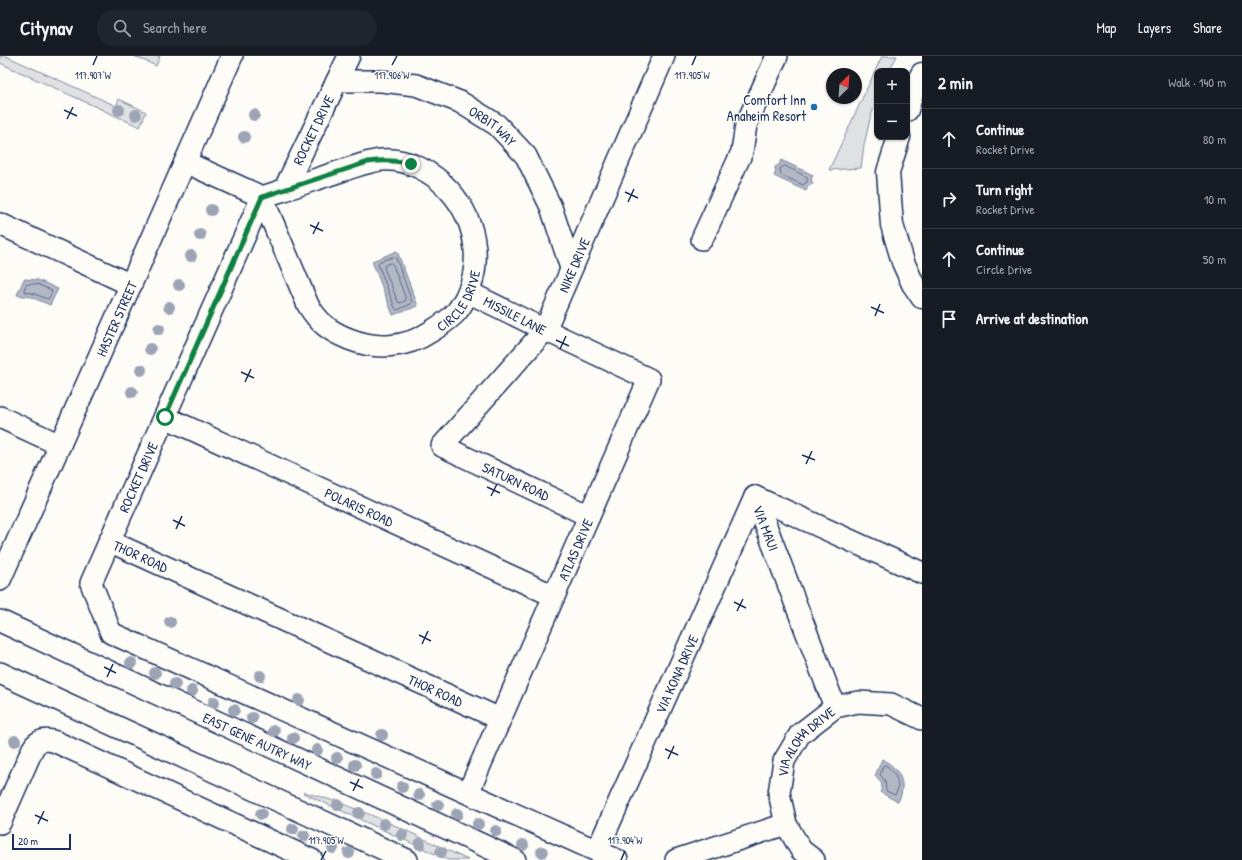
<!DOCTYPE html>
<html lang="en">
<head>
<meta charset="utf-8">
<style>
  body { margin:0; font-family:"Patrick Hand",sans-serif; background:#20242c; color:#f1f3f6 }
  .controls { position:absolute; right:12px; top:12px; display:grid; overflow:hidden; border-radius:8px; box-shadow:0 1px 3px #0004 }
  .controls button { width:36px; height:36px; display:grid; place-items:center; padding:0; border:0; border-bottom:1px solid #363941; background:#171b24; color:#f1f3f6; font:20px sans-serif }
  .compass { position:absolute; left:826px; top:12px; width:36px; height:36px; border-radius:50%; background:#171b24; box-shadow:0 1px 3px #0004; rotate:25deg }
  .scale { position:absolute; left:12px; bottom:10px; width:59px; box-sizing:border-box; padding-left:4px; border:2px solid #1b2f5e; border-top:0; font-size:11px; line-height:14px; white-space:nowrap; color:#1b2f5e; -webkit-text-stroke:3px #fdfcf7; paint-order:stroke }
  .stop { position:absolute; width:12px; height:12px; margin:-9px; border:3px solid #0b8043; border-radius:50%; background:#fff }
  .stop.end { background:#0b8043; border-color:#fff; box-shadow:0 1px 4px #0008 }
  .list { margin:0; padding:0; list-style:none }
  h2 { display:flex; justify-content:space-between; align-items:center; height:52px; margin:0; padding:0 16px; font-size:17px }
  h2 small { font-size:13px; font-weight:400; color:#9ea1a6 }
  .list li { display:grid; grid-template-columns:26px 1fr auto; gap:12px; align-items:center; box-sizing:border-box; height:60px; padding:0 16px; border-top:1px solid #363941 }
  .list b { display:block; font-size:15px; white-space:nowrap }
  .list p { margin:0; font-size:13px; white-space:nowrap; color:#9ea1a6 }
  .list em { font-size:13px; font-style:normal; color:#9ea1a6 }
  .icon { flex:none; width:22px; height:22px; fill:none; stroke:currentColor; stroke-width:2; stroke-linecap:round; stroke-linejoin:round }
  .map { position:relative; flex:none; width:922px; height:804px; overflow:hidden }
  header { display:flex; align-items:center; gap:24px; box-sizing:border-box; height:56px; padding:0 20px; background:#171b24; border-bottom:1px solid #363941 }
  header strong { font-size:19px }
  nav { display:flex; gap:22px; margin-inline-start:auto; font-size:14px }
  .search { width:280px; height:36px; background:#20242c; display:flex; align-items:center; gap:10px; box-sizing:border-box; padding:0 14px; border-radius:22px; color:#9ea1a6; font-size:15px }
  main { display:flex }
  aside { flex:1; background:#171b24 }
  .map>svg:first-child { display:block }
  .green { fill:#e0e1e3; stroke:#7e88a0 }
  .water { fill:#b3b8c5; stroke:#76819c }
  .lines { fill:none; stroke-linecap:round; stroke-linejoin:round }
  .shore { stroke:#586687; stroke-width:1 }
  .minor-casing { stroke:#1b2f5e; stroke-width:24 }
  .major-casing { stroke:#1b2f5e; stroke-width:25 }
  .minor { stroke:#fdfcf7; stroke-width:21 }
  .major { stroke:#fdfcf7; stroke-width:22 }
  .tree { fill:#9ca4b5 }
  .route { stroke:#0b8043; stroke-width:5 }
  .ticks { fill:none; stroke:#1b2f5e; stroke-width:1.5 }
  .poi-dot { fill:#1f6fb2; stroke:#fdfcf7; stroke-width:1.5 }
  .labels { text-anchor:middle; dominant-baseline:central; stroke-width:3; stroke-linejoin:round; paint-order:stroke }
  .poi-label { font-size:14px; fill:#1b2f5e; stroke:#fdfcf7; text-anchor:end }
  .street-label { font-size:14px; fill:#1b2f5e; stroke:#fdfcf7 }
  .ticks-label { font-size:10px; text-anchor:middle; fill:#1b2f5e; stroke:#fdfcf7; stroke-width:3; stroke-linejoin:round; paint-order:stroke }
</style>
</head>
<body>
<header>
<strong>Citynav</strong>
<div class="search"><svg class="icon" aria-label="search" viewBox="0 0 24 24"><circle cx="10" cy="10" r="6"/><path d="M15 15l6 6"/></svg>Search here</div>
<nav><a>Map</a><a>Layers</a><a>Share</a></nav>
</header>
<main>
<div class="map">
<svg width="922" height="804" viewBox="0 0 922 804">
  <rect width="100%" height="100%" fill="#fdfcf7"/>
  <filter id="ink" filterUnits="userSpaceOnUse"><feTurbulence type="fractalNoise" baseFrequency=".025" numOctaves="2"/><feDisplacementMap in="SourceGraphic" scale="8" xChannelSelector="R" yChannelSelector="G"/><feConvolveMatrix kernelMatrix="1 2 1 2 8 2 1 2 1" color-interpolation-filters="sRGB"/></filter>
  <g filter="url(#ink)">
    <g class="green">
      <polygon points="0,0 6,0 116,50 119,43 146,56 140,71 0,7"/>
      <polygon points="134,0 160,0 156,10"/>
      <polygon points="882,0 897,0 889,15 877,15 877,43 870,63 864,89 861,112 829,114"/>
      <path d="M304 736C362 751 415 779 468 804H448L303 737Z"/>
    </g>
    <g class="water">
      <polygon points="781,104 813,119 811,123 813,128 808,130 806,135 774,120 776,115 775,113 775,111 779,109"/>
      <polygon points="397,195 418,250 393,259 372,205"/>
      <polygon points="24,223 38,224 58,233 50,249 31,241 17,239"/>
      <path d="M882 703C899 712 908 727 898 746L880 736C884 730 881 724 875 720Z"/>
    </g>
    <g class="lines">
      <g class="shore">
        <polygon points="785,110 807,121 807,126 803,129 781,119 780,113"/>
        <polygon points="393,201 396,202 412,246 411,248 397,254 395,252 378,208 379,206"/>
        <polygon points="391,207 393,209 406,243 405,245 400,247 398,246 384,212 385,209"/>
        <polygon points="27,228 37,228 51,234 52,236 49,242 47,243 32,237 25,236 24,234"/>
        <path d="M885 709C895 714 902 729 895 739L886 735 885 725 880 719 883 710Z"/>
      </g>
      <defs>
        <g id="minor">
          <polyline points="349,0 284,134 262,141 91,527 111,577 617,804"/>
          <path id="s1" d="M337 25H381L416 29 460 46 497 69 526 100 551 151 571 212"/>
          <path id="s2" d="M185 106 262 141 308 249C319 267 329 275 349 283 376 294 406 292 430 276 440 270 451 263 458 254 485 216 479 167 449 134 433 116 407 102 382 104 368 105 355 111 341 115 322 121 303 128 284 134"/>
          <polyline points="0,168 131,229"/>
          <polyline points="702,183 742,96 746,69 777,0"/>
          <polyline points="0,361 60,389"/>
          <path id="s3" d="M165 361 554 540"/>
          <path id="s4" d="M755 441 835 651"/>
          <polyline points="755,441 922,517"/>
          <path id="s5" d="M589 460 442 390 545 274 664 0"/>
          <path id="s6" d="M109 485 500 663"/>
          <path id="s7" d="M0 524 232 0"/>
          <path id="s8" d="M0 565 515 804"/>
          <polyline points="0,617 407,804"/>
          <path id="s9" d="M468 737 649 323 545 274 468 236"/>
          <path d="M0 767 33 692C38 683 47 683 56 686L312 804"/>
          <path id="s10" d="M597 795 755 441"/>
          <polyline points="676,804 786,768"/>
          <path id="s11" d="M814 804 801 794 786 768 779 737 784 705 800 678 835 651 858 646 891 648 922 663"/>
        </g>
        <g id="major">
          <polyline points="907,54 912,37 922,18"/>
          <polyline points="899,81 888,116 892,169 903,206 913,228 922,241"/>
        </g>
      </defs>
      <use href="#minor" class="minor-casing"/>
      <use href="#major" class="major-casing"/>
      <use href="#minor" class="minor"/>
      <use href="#major" class="major"/>
    </g>
    <g class="tree">
      <circle cx="119" cy="54" r="6"/>
      <circle cx="136" cy="59" r="6"/>
      <circle cx="254" cy="59" r="6"/>
      <circle cx="244" cy="81" r="6"/>
      <circle cx="211" cy="154" r="6"/>
      <circle cx="200" cy="179" r="6"/>
      <circle cx="191" cy="200" r="6"/>
      <circle cx="179" cy="229" r="6"/>
      <circle cx="169" cy="251" r="6"/>
      <circle cx="159" cy="273" r="6"/>
      <circle cx="150" cy="293" r="6"/>
      <circle cx="141" cy="314" r="6"/>
      <circle cx="132" cy="336" r="6"/>
      <circle cx="170" cy="566" r="6"/>
      <circle cx="131" cy="607" r="6"/>
      <circle cx="155" cy="617" r="6"/>
      <circle cx="260" cy="620" r="6"/>
      <circle cx="175" cy="628" r="6"/>
      <circle cx="192" cy="635" r="6"/>
      <circle cx="299" cy="644" r="6"/>
      <circle cx="214" cy="646" r="6"/>
      <circle cx="234" cy="654" r="6"/>
      <circle cx="252" cy="662" r="6"/>
      <circle cx="274" cy="675" r="6"/>
      <circle cx="382" cy="679" r="6"/>
      <circle cx="293" cy="682" r="6"/>
      <circle cx="15" cy="685" r="6"/>
      <circle cx="317" cy="694" r="6"/>
      <circle cx="337" cy="702" r="6"/>
      <circle cx="355" cy="709" r="6"/>
      <circle cx="376" cy="718" r="6"/>
      <circle cx="402" cy="731" r="6"/>
      <circle cx="419" cy="739" r="6"/>
      <circle cx="338" cy="749" r="6"/>
      <circle cx="438" cy="749" r="6"/>
      <circle cx="359" cy="757" r="6"/>
      <circle cx="261" cy="758" r="6"/>
      <circle cx="457" cy="758" r="6"/>
      <circle cx="384" cy="768" r="6"/>
      <circle cx="478" cy="768" r="6"/>
      <circle cx="293" cy="773" r="6"/>
      <circle cx="496" cy="775" r="6"/>
      <circle cx="402" cy="779" r="6"/>
      <circle cx="304" cy="780" r="6"/>
      <circle cx="420" cy="788" r="6"/>
      <circle cx="523" cy="789" r="6"/>
      <circle cx="333" cy="792" r="6"/>
      <circle cx="441" cy="796" r="6"/>
      <circle cx="542" cy="796" r="6"/>
      <circle cx="349" cy="797" r="6"/>
    </g>
  </g>
  <g class="lines" filter="url(#ink)">
    <path class="route" d="M165 361 262 141 368 106C384 104 396 104 411 108"/>
  </g>
  <path class="ticks" d="M93 9 97 0M392 9 397 0M692 9 696 0M64 54 77 60M67 63 73 51M625 136 638 142M628 146 634 133M310 169 323 175M313 178 319 166M871 251 884 257M875 260 880 248M556 284 569 290M560 293 566 280M241 316 254 322M245 326 251 313M802 399 815 404M806 408 812 395M487 431 500 437M491 440 497 428M173 464 185 470M176 473 182 460M734 546 746 552M737 555 743 543M419 579 431 585M422 588 428 575M104 611 116 617M107 621 113 608M665 693 678 699M668 703 674 690M350 726 363 732M353 735 359 723M35 759 48 765M38 768 44 755M321 804 326 795M621 804 625 795"/>
  <circle class="poi-dot" cx="814" cy="51" r="4"/>
  <g class="labels">
    <g class="poi-label">
      <text x="806" y="43">Comfort Inn<tspan x="806" dy="16">Anaheim Resort</tspan></text>
    </g>
    <g class="street-label">
      <text stroke="none"><textPath href="#s1" startOffset="167">ORBIT WAY</textPath></text>
      <text transform="translate(313 74) rotate(-64)">ROCKET DRIVE</text>
      <text stroke="none"><textPath href="#s5" startOffset="389">NIKE DRIVE</textPath></text>
      <text stroke="none"><textPath href="#s2" startOffset="385">CIRCLE DRIVE</textPath></text>
      <text transform="translate(515 259) rotate(27)">MISSILE LANE</text>
      <text stroke="none"><textPath href="#s7" startOffset="286">HASTER STREET</textPath></text>
      <text transform="translate(138 421) rotate(-66)">ROCKET DRIVE</text>
      <text transform="translate(516 425) rotate(25)">SATURN ROAD</text>
      <text stroke="none"><textPath href="#s3" startOffset="214">POLARIS ROAD</textPath></text>
      <text stroke="none"><textPath href="#s4" startOffset="33">VIA MAUI</textPath></text>
      <text stroke="none"><textPath href="#s9" startOffset="266">ATLAS DRIVE</textPath></text>
      <text stroke="none"><textPath href="#s6" startOffset="35">THOR ROAD</textPath></text>
      <text stroke="none"><textPath href="#s10" startOffset="194">VIA KONA DRIVE</textPath></text>
      <text stroke="none"><textPath href="#s6" startOffset="359">THOR ROAD</textPath></text>
      <text stroke="none"><textPath href="#s8" startOffset="284">EAST GENE AUTRY WAY</textPath></text>
      <text stroke="none"><textPath href="#s11" startOffset="139">VIA ALOHA DRIVE</textPath></text>
    </g>
  </g>
  <g class="ticks-label">
    <text x="93" y="23">117.907°W</text>
    <text x="392" y="23">117.906°W</text>
    <text x="692" y="23">117.905°W</text>
    <text x="326" y="788">117.905°W</text>
    <text x="625" y="788">117.904°W</text>
  </g>
</svg>
<div class="controls">
<button>+</button>
<button>−</button>
</div>
<svg class="compass" viewBox="-18 -18 36 36"><path d="M0-13l5 13h-10z" fill="#e53935"/><path d="M0 13l5-13h-10z" fill="#9ea1a6"/></svg>
<div class="scale">20 m</div>
<div class="stop" style="left:165px;top:361px"></div>
<div class="stop end" style="left:411px;top:108px"></div>
</div>
<aside>
<h2>2 min<small>Walk · 140 m</small></h2>
<ul class="list">
<li><svg class="icon" aria-label="ahead" viewBox="0 0 24 24"><path d="M12 20V5M6 11l6-6 6 6"/></svg><div><b>Continue</b><p>Rocket Drive</p></div><em>80 m</em></li>
<li><svg class="icon" aria-label="right" viewBox="0 0 24 24"><path d="M7 20v-9h11M14 6l5 5-5 5"/></svg><div><b>Turn right</b><p>Rocket Drive</p></div><em>10 m</em></li>
<li><svg class="icon" aria-label="ahead" viewBox="0 0 24 24"><path d="M12 20V5M6 11l6-6 6 6"/></svg><div><b>Continue</b><p>Circle Drive</p></div><em>50 m</em></li>
<li><svg class="icon" aria-label="arrive" viewBox="0 0 24 24"><path d="M6 21V4h12l-3 4 3 4H6"/></svg><div><b>Arrive at destination</b></div></li>
</ul>
</aside>
</main>
</body>
</html>
